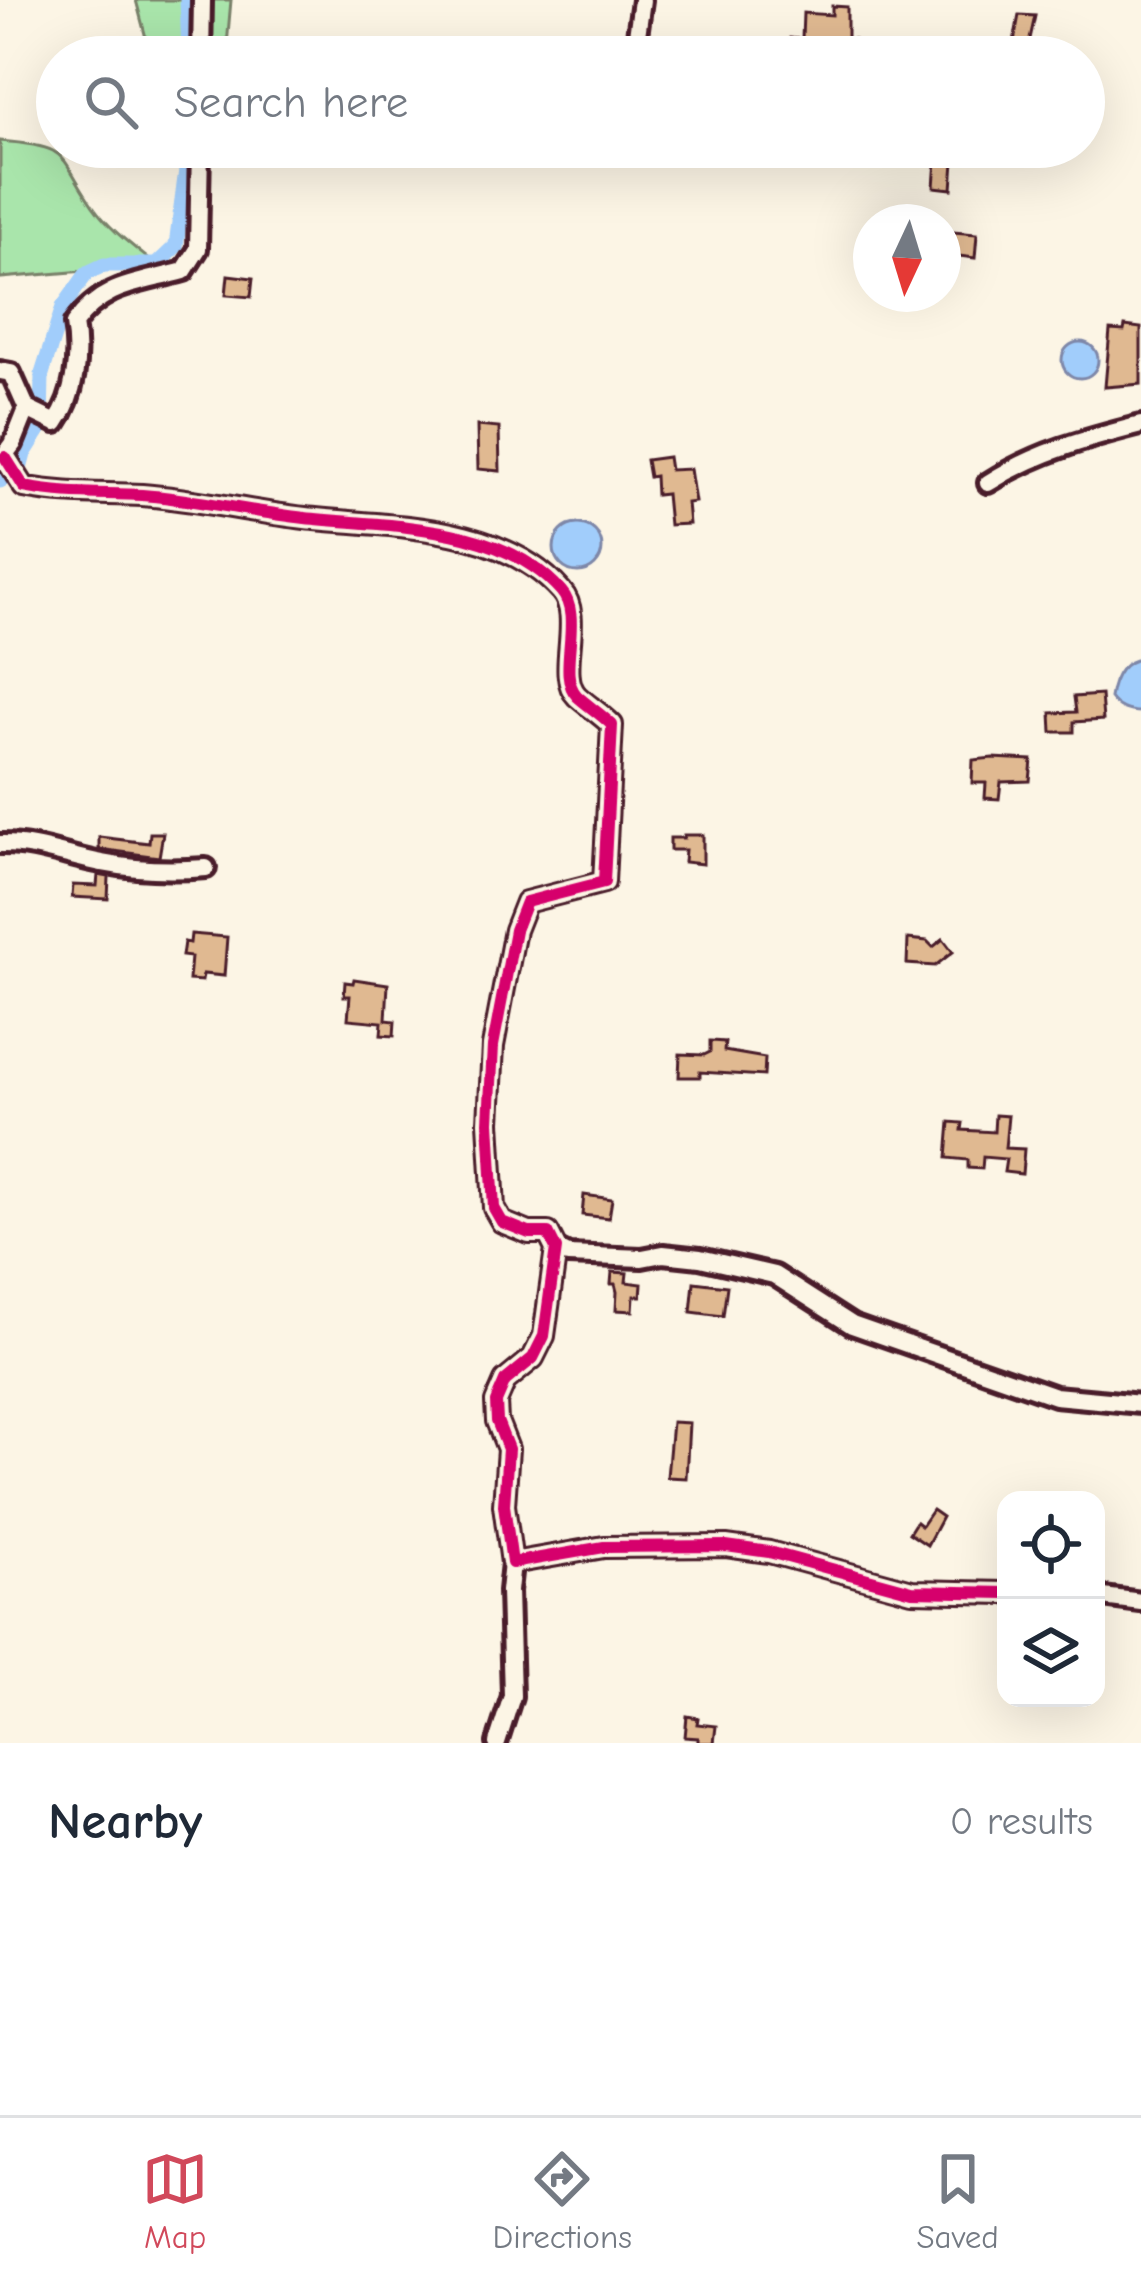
<!DOCTYPE html>
<html lang="en">
<head>
<meta charset="utf-8">
<style>
  body { margin:0; font-family:"Comic Neue",sans-serif; background:#f6f6f7; color:#1f2937 }
  .controls { position:absolute; right:36px; bottom:36px; display:grid; overflow:hidden; border-radius:24px; box-shadow:0 12px 48px #0002 }
  .controls button { width:108px; height:108px; display:grid; place-items:center; padding:0; border:0; border-bottom:3px solid #e0e1e3; background:#fff; color:#1f2937; font:60px sans-serif }
  .compass { position:absolute; left:853px; top:204px; width:108px; height:108px; border-radius:50%; background:#fff; box-shadow:0 12px 48px #0002; rotate:184deg }
  .list { margin:0; padding:0; list-style:none }
  h2 { display:flex; justify-content:space-between; align-items:center; height:156px; margin:0; padding:0 48px; font-size:51px }
  h2 small { font-size:39px; font-weight:400; color:#747a83 }
  .icon { flex:none; width:66px; height:66px; fill:none; stroke:currentColor; stroke-width:2; stroke-linecap:round; stroke-linejoin:round }
  .map { position:relative; flex:none; width:1141px; height:1743px; overflow:hidden }
  .search { position:absolute; background:#fff; box-shadow:0 12px 48px #0002; left:36px; right:36px; top:36px; height:132px; display:flex; align-items:center; gap:30px; box-sizing:border-box; padding:0 42px; border-radius:66px; color:#747a83; font-size:45px }
  .sheet { height:372px; background:#fff }
  nav { display:flex; justify-content:space-around; align-items:center; box-sizing:border-box; height:168px; border-top:3px solid #e0e1e3; background:#fff; font-size:33px; color:#747a83 }
  nav a { display:grid; justify-items:center; gap:6px }
  nav .on { color:#d1495b }
  .map>svg:first-child { display:block }
  .green { fill:#a9e5ab; stroke:#7a826b; stroke-width:3 }
  .water { fill:#a1cdfb; stroke:#7e87a8; stroke-width:3 }
  .lines { fill:none; stroke-linecap:round; stroke-linejoin:round }
  .canal { stroke:#a1cdfb; stroke-width:15 }
  .building { fill:#e0b991; stroke:#4a1f2b; stroke-width:3 }
  .minor-casing { stroke:#4a1f2b; stroke-width:26 }
  .minor { stroke:#fcf5e5; stroke-width:16 }
  .cycleway-casing { stroke:#fcf5e5; stroke-width:20 }
  .cycleway { stroke:#d6006c; stroke-width:12 }
</style>
</head>
<body>
<div class="map">
<svg width="1141" height="1743" viewBox="0 0 1141 1743">
  <rect width="100%" height="100%" fill="#fcf5e5"/>
  <filter id="ink" filterUnits="userSpaceOnUse"><feTurbulence type="fractalNoise" baseFrequency=".00833" numOctaves="2"/><feDisplacementMap in="SourceGraphic" scale="24" xChannelSelector="R" yChannelSelector="G"/><feConvolveMatrix kernelMatrix="1 2 1 2 8 2 1 2 1" color-interpolation-filters="sRGB"/></filter>
  <g filter="url(#ink)">
    <g class="green">
      <polygon points="136,0 231,0 226,57 151,57"/>
      <path d="M0 141C73 147 57 154 93 206 109 229 134 247 156 265L0 278Z"/>
    </g>
    <g class="water">
      <circle cx="1080" cy="360" r="18"/>
      <circle cx="578" cy="548" r="24"/>
      <path d="M1141 659V712C1129 712 1117 708 1110 698 1113 678 1121 661 1141 659Z"/>
    </g>
    <g class="lines">
      <g class="canal">
        <polyline points="187,0 189,57"/>
        <polyline points="0,481 20,469 24,454 41,427 42,374 63,307 87,273 104,265 156,265 176,246 189,147"/>
      </g>
    </g>
    <g class="building">
      <polygon points="832,6 847,7 847,39 854,39 853,57 789,54 790,38 802,39 803,13 832,15"/>
      <polygon points="1019,15 1035,16 1028,48 1013,47"/>
      <polygon points="936,160 954,161 952,189 934,187"/>
      <polygon points="953,232 977,234 975,258 951,255"/>
      <polygon points="228,275 253,278 251,297 226,295"/>
      <polygon points="1125,326 1141,328 1141,384 1105,387 1110,330 1124,331"/>
      <polygon points="477,426 499,428 500,471 478,469"/>
      <polygon points="668,457 670,470 690,469 695,502 687,503 689,524 669,525 666,494 656,495 655,476 649,477 646,460"/>
      <polygon points="1101,695 1103,720 1074,722 1074,732 1052,732 1051,713 1076,712 1074,697"/>
      <polygon points="993,758 1032,760 1030,781 1001,782 999,799 985,798 986,783 972,783 973,760"/>
      <polygon points="150,833 163,833 159,857 99,849 99,837 149,843"/>
      <polygon points="684,835 703,835 703,864 684,862 685,850 670,850 670,838 684,838"/>
      <polygon points="98,875 109,877 108,899 72,897 73,885 97,886"/>
      <polygon points="191,934 227,937 224,976 203,974 202,981 189,980 191,957 182,956 184,942 190,943"/>
      <polygon points="908,939 927,941 933,947 943,939 953,952 935,966 907,964"/>
      <polygon points="354,979 388,984 386,1020 395,1021 394,1036 381,1035 382,1022 348,1019 350,996 344,996 345,982 353,983"/>
      <polygon points="710,1041 725,1042 724,1051 765,1058 764,1076 700,1072 700,1077 679,1077 680,1054 704,1055 710,1052"/>
      <polygon points="995,1115 1008,1116 1005,1148 1024,1149 1022,1174 1004,1172 1006,1159 983,1157 982,1169 968,1168 968,1160 947,1158 950,1122 963,1123 962,1130 994,1132"/>
      <polygon points="584,1195 612,1199 609,1218 582,1215"/>
      <polygon points="612,1272 627,1273 626,1282 642,1284 641,1296 634,1296 633,1311 616,1310 617,1292 615,1284 611,1284"/>
      <polygon points="694,1282 727,1286 723,1316 691,1312"/>
      <polygon points="672,1422 689,1423 686,1478 667,1477"/>
      <polygon points="932,1510 942,1517 927,1545 909,1533 916,1522 921,1526"/>
      <polygon points="687,1716 698,1718 697,1724 716,1726 714,1743 698,1743 698,1738 685,1737"/>
    </g>
    <g class="lines">
      <defs>
        <g id="minor">
          <polyline points="201,57 202,0"/>
          <polyline points="634,57 642,0"/>
          <polyline points="0,371 11,373 27,409 13,444 0,461"/>
          <path d="M27 409 56 423C75 396 80 356 74 324 104 283 138 284 184 271L198 249 200 147"/>
          <path d="M5 457 24 487C64 495 101 493 142 495 197 499 250 512 305 518 388 527 500 522 561 591 585 617 555 674 577 696 588 706 601 714 612 725L604 882 526 902 515 930 493 1046 489 1122 494 1208 502 1222 529 1233H548L556 1249 544 1336 533 1358 505 1381 496 1402 497 1421 508 1449 504 1505 512 1563 604 1547 726 1546 769 1552 912 1591 1006 1593"/>
          <path d="M988 483C1037 452 1086 439 1141 425"/>
          <path d="M0 844C36 843 68 857 102 863 137 870 170 871 206 868"/>
          <polyline points="556,1249 568,1255 642,1258 663,1254 700,1258 774,1275 852,1325 1055,1396 1141,1404"/>
          <polyline points="1096,1596 1141,1602"/>
          <polyline points="497,1743 512,1696 509,1591 512,1563"/>
        </g>
      </defs>
      <use href="#minor" class="minor-casing"/>
      <use href="#minor" class="minor"/>
      <defs>
        <path id="cycleway" d="M5 457 24 487C64 495 101 493 142 495 197 499 250 512 305 518 388 527 500 522 561 591 585 617 555 674 577 696 588 706 601 714 612 725L604 882 526 902 515 930 493 1046 489 1122 494 1208 502 1222 529 1233H548L556 1249 544 1336 533 1358 505 1381 496 1402 497 1421 508 1449 504 1505 512 1563 604 1547 726 1546 769 1552 912 1591 1006 1593"/>
      </defs>
      <use href="#cycleway" class="cycleway-casing"/>
      <use href="#cycleway" class="cycleway"/>
    </g>
  </g>
</svg>
<div class="controls">
<button><svg class="icon" aria-label="locate" viewBox="0 0 24 24"><circle cx="12" cy="12" r="6"/><path d="M12 2v4M12 18v4M2 12h4M18 12h4"/></svg></button>
<button><svg class="icon" aria-label="layers" viewBox="0 0 24 24"><path d="M12 4l9 5-9 5-9-5zM3 14l9 5 9-5"/></svg></button>
</div>
<svg class="compass" viewBox="-18 -18 36 36"><path d="M0-13l5 13h-10z" fill="#e53935"/><path d="M0 13l5-13h-10z" fill="#747a83"/></svg>
<div class="search"><svg class="icon" aria-label="search" viewBox="0 0 24 24"><circle cx="10" cy="10" r="6"/><path d="M15 15l6 6"/></svg>Search here</div>
</div>
<section class="sheet">
<h2>Nearby<small>0 results</small></h2>
<ul class="list">
</ul>
</section>
<nav>
<a class="on"><svg class="icon" aria-label="map" viewBox="0 0 24 24"><path d="M3 6l6-2 6 2 6-2v14l-6 2-6-2-6 2zM9 4v14M15 6v14"/></svg>Map</a>
<a><svg class="icon" aria-label="directions" viewBox="0 0 24 24"><path d="M12 3l9 9-9 9-9-9zM9 14v-3h6M13 9l2 2-2 2"/></svg>Directions</a>
<a><svg class="icon" aria-label="saved" viewBox="0 0 24 24"><path d="M7 4h10v16l-5-4-5 4z"/></svg>Saved</a>
</nav>
</body>
</html>
